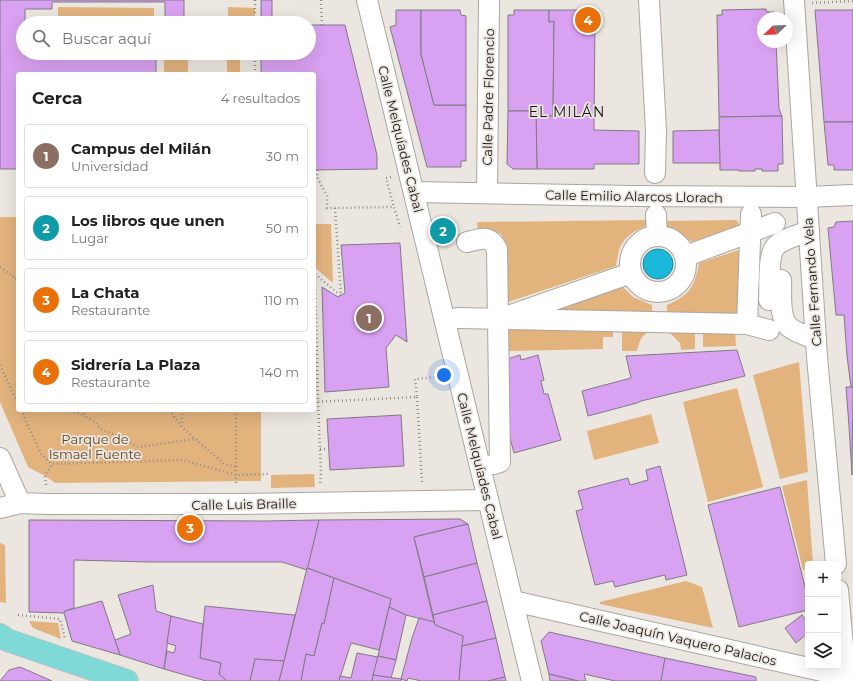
<!DOCTYPE html>
<html lang="es">
<head>
<meta charset="utf-8">
<style>
  body { margin:0; font-family:Montserrat,sans-serif; background:#f2f2f2; color:#202124 }
  .controls { position:absolute; right:12px; bottom:12px; display:grid; overflow:hidden; border-radius:4px; box-shadow:0 4px 16px #0002 }
  .controls button { width:36px; height:36px; display:grid; place-items:center; padding:0; border:0; border-bottom:1px solid #e0e0e0; background:#fff; color:#202124; font:20px sans-serif }
  .compass { position:absolute; left:757px; top:12px; width:36px; height:36px; border-radius:50%; background:#fff; box-shadow:0 4px 16px #0002; rotate:247deg }
  .you { position:absolute; left:444px; top:375px; width:14px; height:14px; margin:-10px; border:3px solid #fff; border-radius:50%; background:#1a73e8; box-shadow:0 0 0 6px #1a73e833 }
  .badge { display:grid; place-items:center; width:26px; height:26px; border-radius:50%; background:#027e36; color:#fff; font-size:13px; font-weight:700 }
  .pin { position:absolute; translate:-50% -50%; border:2px solid #fff; box-shadow:0 1px 4px #0006 }
  .list { margin:0; padding:0; list-style:none }
  h2 { display:flex; justify-content:space-between; align-items:center; height:52px; margin:0; padding:0 16px; font-size:17px }
  h2 small { font-size:13px; font-weight:400; color:#757577 }
  .list li { display:grid; grid-template-columns:26px 1fr auto; gap:12px; align-items:center; box-sizing:border-box; height:64px; margin:0 8px 8px; padding:0 8px; border:1px solid #e0e0e0; border-radius:4px }
  .list b { display:block; font-size:15px; white-space:nowrap }
  .list p { margin:0; font-size:13px; white-space:nowrap; color:#757577 }
  .list em { font-size:13px; font-style:normal; color:#757577 }
  .icon { flex:none; width:22px; height:22px; fill:none; stroke:currentColor; stroke-width:2; stroke-linecap:round; stroke-linejoin:round }
  .map { position:relative; flex:none; width:853px; height:681px; overflow:hidden }
  .search { position:absolute; background:#fff; box-shadow:0 4px 16px #0002; left:16px; top:16px; width:300px; height:44px; display:flex; align-items:center; gap:10px; box-sizing:border-box; padding:0 14px; border-radius:22px; color:#757577; font-size:15px }
  .panel { position:absolute; background:#fff; box-shadow:0 4px 16px #0002; left:16px; top:72px; width:300px; height:340px; border-radius:4px }
  .map>svg:first-child { display:block }
  .green { fill:#e2b37d }
  .water { fill:#1ab9d9; stroke:#19889e }
  .building { fill:#d9a1f1; stroke:#7f7b81 }
  .lines { fill:none; stroke-linecap:round; stroke-linejoin:round }
  .minor-casing { stroke:#aba59f; stroke-width:22 }
  .major-casing { stroke:#c3c2c2; stroke-width:24 }
  .path { stroke:#918d88; stroke-width:2.5; stroke-dasharray:1 3; stroke-linecap:butt }
  .minor { stroke:#fff; stroke-width:20 }
  .major { stroke:#7ed9d7; stroke-width:22 }
  .labels { text-anchor:middle; dominant-baseline:central; stroke-width:3.5; stroke-linejoin:round; paint-order:stroke }
  .street-label { font-size:13px; fill:#181613; stroke:#ece6e0 }
  .park-label { font-size:13px; fill:#5f4321; stroke:#ece6e0 }
  .neighbourhood-label { font-size:14px; letter-spacing:1px; fill:#181613; stroke:#ece6e0 }
</style>
</head>
<body>
<div class="map">
<svg width="853" height="681" viewBox="0 0 853 681">
  <rect width="100%" height="100%" fill="#ece6e0"/>
  <g class="green">
    <polygon points="58,7 154,8 154,23 58,23"/>
    <polygon points="228,7 255,8 255,23 228,23"/>
    <polygon points="164,58 188,59 188,74 164,74"/>
    <polygon points="227,58 240,59 240,74 227,74"/>
    <polygon points="0,217 18,217 18,410 261,410 261,481 55,483 45,476 28,467 0,402"/>
    <path d="M650 220V225C638 228 625 236 620 247 618 253 617 260 616 266L505 303 504 240 501 234 495 232 478 233 477 222Z"/>
    <polygon points="737,220 739,225 692,242 678,231 665,226 665,221"/>
    <polygon points="314,224 331,224 333,283 314,267"/>
    <path d="M739 250 738 316H667V305C690 295 695 286 699 263Z"/>
    <polygon points="623,287 633,297 652,305 652,316 540,316"/>
    <polygon points="507,327 613,328 613,337 603,337 603,349 507,351"/>
    <path d="M648 328V332C640 337 639 343 637 351H622V329Z"/>
    <polygon points="671,328 695,328 695,349 681,350 680,343 670,333"/>
    <polygon points="735,330 736,346 703,347 703,331"/>
    <polygon points="799,362 808,472 780,479 753,375"/>
    <polygon points="737,388 763,487 708,502 683,402"/>
    <polygon points="651,414 659,443 594,460 587,431"/>
    <polygon points="314,474 315,487 271,488 271,475"/>
    <polygon points="807,480 813,564 808,564 808,568 803,570 782,486"/>
    <polygon points="0,543 5,545 6,603 0,602"/>
    <polygon points="686,581 702,587 713,628 600,604 600,602"/>
    <polygon points="29,621 58,623 61,639 33,628"/>
  </g>
  <circle class="water" cx="658" cy="264" r="15"/>
  <g class="building">
    <polygon points="0,0 184,0 184,20 165,20 165,2 52,2 52,9 25,9 25,23 23,23 23,53 25,53 25,56 156,56 156,74 18,74 18,169 0,169"/>
    <rect x="261" y="0" width="11" height="23"/>
    <polygon points="766,9 767,12 775,12 775,18 763,18 763,42 776,42 779,109 782,116 719,117 717,15 722,15 722,10"/>
    <polygon points="396,10 421,10 421,54 434,105 466,105 466,161 461,161 461,167 427,167 390,27 396,25"/>
    <polygon points="421,10 460,10 461,15 466,16 466,105 434,105 421,54"/>
    <polygon points="514,10 549,10 549,22 554,21 553,116 536,116 536,111 508,111 508,15 514,15"/>
    <polygon points="549,10 590,10 590,15 595,15 594,130 639,131 639,164 594,164 594,169 537,169 536,116 553,116 554,21 549,22"/>
    <polygon points="815,10 853,10 853,122 824,122"/>
    <polygon points="309,25 345,25 377,155 377,169 314,170 314,74 261,74 261,53 309,53"/>
    <polygon points="508,111 536,111 537,169 513,169 507,164"/>
    <polygon points="782,116 783,164 778,164 778,171 762,171 762,169 755,169 755,171 739,171 739,170 720,170 719,117"/>
    <polygon points="824,122 853,122 853,170 834,170 834,165 828,165"/>
    <polygon points="719,130 720,163 673,163 673,131"/>
    <polygon points="853,221 853,387 851,387 847,356 844,315 836,315 828,228 834,227 836,222"/>
    <polygon points="400,243 407,342 396,335 386,348 389,387 325,392 322,287 338,297 345,293 341,245"/>
    <polygon points="737,350 745,376 641,401 637,403 588,416 582,391 631,378 626,356"/>
    <polygon points="520,355 521,360 538,355 544,380 541,381 544,394 548,394 561,440 514,453 508,430 507,359"/>
    <polygon points="846,387 853,387 852,475 849,426"/>
    <polygon points="401,415 404,466 330,470 327,419"/>
    <polygon points="660,466 687,575 666,580 665,575 615,587 613,581 595,585 576,511 583,509 578,491 628,478 630,485 648,480 646,470"/>
    <polygon points="780,487 808,599 808,610 739,627 708,505"/>
    <polygon points="460,519 468,524 414,537 434,622 406,615 389,607 391,599 307,568 319,520"/>
    <polygon points="29,520 265,521 319,520 307,570 282,562 149,562 74,560 74,608 65,611 64,613 29,612"/>
    <polygon points="468,524 477,563 424,577 414,537"/>
    <polygon points="477,563 487,601 433,615 424,577"/>
    <polygon points="307,568 334,578 324,624 322,623 314,656 306,654 301,681 279,681"/>
    <polygon points="334,578 391,599 379,650 351,643 339,681 301,681 306,654 314,656 322,623 324,624"/>
    <polygon points="153,585 156,611 171,616 164,669 120,655 115,640 131,634 118,595"/>
    <polygon points="102,601 120,655 72,641 64,613 65,611"/>
    <polygon points="487,601 496,638 462,646 463,636 435,625 433,615"/>
    <polygon points="205,606 295,615 284,661 255,659 250,681 227,681 219,674 221,663 200,658"/>
    <polygon points="389,607 406,615 396,660 378,656"/>
    <polygon points="802,615 808,623 808,633 796,643 785,628"/>
    <polygon points="171,616 203,624 200,658 221,663 219,674 227,681 206,681 164,669 167,651 174,653 176,646 167,643"/>
    <polygon points="419,618 434,622 435,625 463,636 459,681 421,681 408,678 407,681 401,679 412,638"/>
    <polygon points="549,632 665,658 661,681 615,681 584,674 586,681 578,681 549,674 541,641"/>
    <polygon points="496,638 505,677 488,681 459,681 462,646"/>
    <polygon points="357,653 378,657 372,681 339,681 340,676 351,678"/>
    <polygon points="378,656 396,660 391,678 373,675"/>
    <polygon points="665,658 689,663 756,677 756,681 661,681"/>
    <polygon points="255,659 284,661 279,681 250,681"/>
    <polygon points="20,667 52,681 0,681 9,670"/>
    <polygon points="549,674 578,681 550,681"/>
    <polygon points="373,675 401,679 401,681 372,681"/>
    <polygon points="505,677 506,681 488,681"/>
  </g>
  <g class="lines">
    <defs>
      <g id="minor">
        <polyline points="367,0 532,681"/>
        <polyline points="649,0 656,131 655,173"/>
        <polyline points="794,0 817,357 836,564"/>
        <polyline points="414,192 632,196 807,197 853,195"/>
        <polyline points="487,193 489,0"/>
        <polyline points="656,215 657,236"/>
        <circle cx="658" cy="264" r="28"/>
        <path d="M467 242C481 239 489 234 497 249L500 462 494 464"/>
        <polyline points="686,256 775,223"/>
        <path d="M781 280C782 294 778 317 789 327 796 333 808 336 816 339"/>
        <path d="M769 300C770 287 767 253 777 245 785 238 799 235 809 231"/>
        <polyline points="511,315 631,273"/>
        <polyline points="457,318 747,324 769,330"/>
        <polyline points="747,324 751,214"/>
        <polyline points="0,458 20,503"/>
        <polyline points="0,508 20,503 47,504 236,504 488,500"/>
        <polyline points="838,590 843,646 844,681"/>
        <polyline points="513,601 844,676"/>
      </g>
      <polyline id="major" points="0,635 7,640 127,681"/>
    </defs>
    <use href="#minor" class="minor-casing"/>
    <use href="#major" class="major-casing"/>
    <g class="path">
      <polyline points="255,0 255,23"/>
      <polyline points="321,0 322,25"/>
      <polyline points="812,3 853,1"/>
      <polyline points="255,53 255,74"/>
      <polyline points="317,170 317,177 327,196 327,208 394,207 400,227"/>
      <polyline points="391,177 386,178 394,207"/>
      <polyline points="335,208 341,295"/>
      <polyline points="441,221 452,230"/>
      <polyline points="0,267 18,280"/>
      <polyline points="315,274 318,402 321,474 320,485"/>
      <polyline points="315,274 340,295"/>
      <polyline points="16,278 18,288"/>
      <polyline points="0,365 18,404"/>
      <polyline points="417,397 422,482"/>
      <polyline points="314,402 417,397 415,379 437,377"/>
      <polyline points="21,410 41,454 52,464 183,460 236,475 268,474"/>
      <polyline points="70,410 85,416"/>
      <polyline points="82,410 85,416 96,423 100,429 118,436 138,447 195,439"/>
      <polyline points="169,410 182,427 224,464 236,467"/>
      <polyline points="182,410 182,426"/>
      <polyline points="236,410 236,486"/>
      <polyline points="320,449 329,449"/>
      <polyline points="46,485 45,476 52,464"/>
      <polyline points="18,615 60,619 65,639"/>
    </g>
    <use href="#minor" class="minor"/>
    <use href="#major" class="major"/>
  </g>
  <g class="labels">
    <g class="street-label">
      <text transform="translate(488 97) rotate(-89)">Calle Padre Florencio</text>
      <text transform="translate(401 139) rotate(76)">Calle Melquíades Cabal</text>
      <text transform="translate(634 196) rotate(1)">Calle Emilio Alarcos Llorach</text>
      <text transform="translate(812 282) rotate(-94)">Calle Fernando Vela</text>
      <text transform="translate(480 466) rotate(76)">Calle Melquíades Cabal</text>
      <text transform="translate(244 504) rotate(-1)">Calle Luis Braille</text>
      <text transform="translate(678 638) rotate(13)">Calle Joaquín Vaquero Palacios</text>
    </g>
    <g class="park-label">
      <text x="95" y="439">Parque de<tspan x="95" dy="15">Ismael Fuente</tspan></text>
    </g>
    <g class="neighbourhood-label">
      <text x="567" y="112">EL MILÁN</text>
    </g>
  </g>
</svg>
<div class="controls">
<button>+</button>
<button>−</button>
<button><svg class="icon" aria-label="layers" viewBox="0 0 24 24"><path d="M12 4l9 5-9 5-9-5zM3 14l9 5 9-5"/></svg></button>
</div>
<svg class="compass" viewBox="-18 -18 36 36"><path d="M0-13l5 13h-10z" fill="#e53935"/><path d="M0 13l5-13h-10z" fill="#757577"/></svg>
<div class="you"></div>
<div class="pin badge" style="left:369px;top:318px;background:#8d6e63">1</div>
<div class="pin badge" style="left:443px;top:231px;background:#0f9aa8">2</div>
<div class="pin badge" style="left:190px;top:528px;background:#e8710a">3</div>
<div class="pin badge" style="left:588px;top:20px;background:#e8710a">4</div>
<div class="search"><svg class="icon" aria-label="search" viewBox="0 0 24 24"><circle cx="10" cy="10" r="6"/><path d="M15 15l6 6"/></svg>Buscar aquí</div>
<section class="panel">
<h2>Cerca<small>4 resultados</small></h2>
<ul class="list">
<li><span class="badge" style="background:#8d6e63">1</span><div><b>Campus del Milán</b><p>Universidad</p></div><em>30 m</em></li>
<li><span class="badge" style="background:#0f9aa8">2</span><div><b>Los libros que unen</b><p>Lugar</p></div><em>50 m</em></li>
<li><span class="badge" style="background:#e8710a">3</span><div><b>La Chata</b><p>Restaurante</p></div><em>110 m</em></li>
<li><span class="badge" style="background:#e8710a">4</span><div><b>Sidrería La Plaza</b><p>Restaurante</p></div><em>140 m</em></li>
</ul>
</section>
</div>
</body>
</html>
